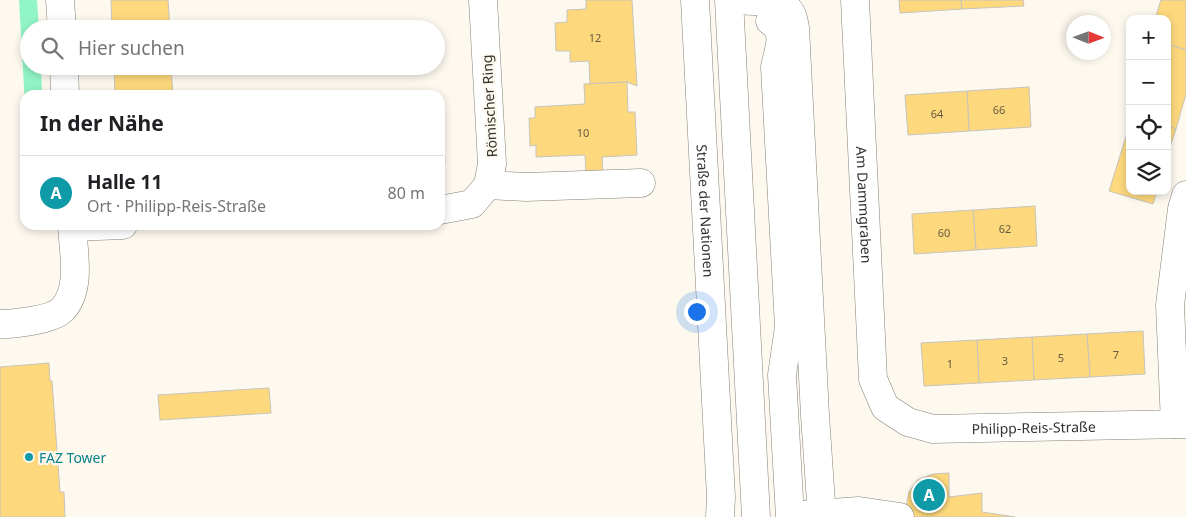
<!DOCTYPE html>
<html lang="de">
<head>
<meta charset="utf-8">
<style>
  body { margin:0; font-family:"Noto Sans",sans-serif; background:#f6f6f6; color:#202124 }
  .controls { position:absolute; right:15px; top:15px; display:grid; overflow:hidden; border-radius:10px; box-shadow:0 2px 8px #0003 }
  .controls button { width:45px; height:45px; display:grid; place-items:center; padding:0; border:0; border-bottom:1px solid #e0e0e0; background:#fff; color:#202124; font:25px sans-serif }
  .compass { position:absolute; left:1066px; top:15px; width:45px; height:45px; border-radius:50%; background:#fff; box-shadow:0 2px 8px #0003; rotate:91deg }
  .you { position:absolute; left:696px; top:311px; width:18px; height:18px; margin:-12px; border:4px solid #fff; border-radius:50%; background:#1a73e8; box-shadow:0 0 0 8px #1a73e833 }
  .badge { display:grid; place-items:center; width:32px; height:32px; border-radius:50%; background:#569231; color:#fff; font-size:16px; font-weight:700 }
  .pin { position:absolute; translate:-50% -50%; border:2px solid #fff; box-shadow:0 1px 5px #0006 }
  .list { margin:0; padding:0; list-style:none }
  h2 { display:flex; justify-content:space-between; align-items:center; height:65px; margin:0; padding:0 20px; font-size:21px }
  h2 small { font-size:16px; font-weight:400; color:#757577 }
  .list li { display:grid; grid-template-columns:32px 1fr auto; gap:15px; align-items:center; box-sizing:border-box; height:75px; padding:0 20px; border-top:1px solid #e0e0e0 }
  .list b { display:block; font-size:19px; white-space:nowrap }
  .list p { margin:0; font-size:16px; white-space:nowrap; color:#757577 }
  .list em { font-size:16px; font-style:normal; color:#757577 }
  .icon { flex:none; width:28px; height:28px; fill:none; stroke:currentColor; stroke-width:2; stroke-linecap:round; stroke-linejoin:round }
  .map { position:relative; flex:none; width:1186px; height:517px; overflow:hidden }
  .search { position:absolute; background:#fff; box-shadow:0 2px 8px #0003; left:20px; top:20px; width:425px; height:55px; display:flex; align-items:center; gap:12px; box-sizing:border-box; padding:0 18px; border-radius:28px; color:#757577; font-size:19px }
  .panel { position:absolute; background:#fff; box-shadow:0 2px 8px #0003; left:20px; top:90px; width:425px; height:140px; border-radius:15px }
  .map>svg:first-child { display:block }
  .green { fill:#92f5c7 }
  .building { fill:#fdd87d; stroke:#c8c4bb }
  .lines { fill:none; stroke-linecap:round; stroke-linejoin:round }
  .minor-casing { stroke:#858178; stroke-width:29 }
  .minor { stroke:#fff; stroke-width:28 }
  .culture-dot { fill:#0f9aa8; stroke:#fdf9ef; stroke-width:2 }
  .labels { text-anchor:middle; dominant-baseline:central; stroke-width:4.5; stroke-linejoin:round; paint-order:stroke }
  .number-label { font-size:11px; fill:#655b41 }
  .street-label { font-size:14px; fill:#32312d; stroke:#fdf9ef }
  .culture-label { font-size:14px; fill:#0d838f; stroke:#fdf9ef; text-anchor:start }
</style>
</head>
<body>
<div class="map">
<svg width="1186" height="517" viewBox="0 0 1186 517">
  <rect width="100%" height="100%" fill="#fdf9ef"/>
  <polygon class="green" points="19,0 37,0 39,29 29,29 29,66 41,66 42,95 25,95 25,106"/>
  <g class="building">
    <polygon points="111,0 168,0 170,29 112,29"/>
    <polygon points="586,0 632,0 637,86 627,82 590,84 589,61 570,62 570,51 556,51 555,23 567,22 567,10 586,9"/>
    <polygon points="899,0 961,0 962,9 900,13"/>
    <polygon points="961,0 1023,0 1024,6 962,9"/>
    <polygon points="1161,0 1186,0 1186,50 1167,44 1167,19 1155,19"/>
    <polygon points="1167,44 1186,50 1186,94 1176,129 1167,126"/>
    <polygon points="114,66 171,66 173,95 115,95"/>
    <polygon points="627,82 628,112 635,112 637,155 602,157 603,174 586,175 585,155 536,157 536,145 530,146 529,118 535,118 535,107 585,104 584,84"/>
    <polygon points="1029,87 1031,127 969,131 967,91"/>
    <polygon points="967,91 969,131 908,135 905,95"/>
    <polygon points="440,108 442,108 445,163 440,164"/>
    <polygon points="1130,124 1130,191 1157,191 1153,204 1109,191"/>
    <polygon points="1167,126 1176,129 1167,156"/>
    <polygon points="1035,206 1037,246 976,250 973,210"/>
    <polygon points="973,210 976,250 914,254 912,214"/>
    <polygon points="1143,331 1145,374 1090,377 1087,334"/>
    <polygon points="1087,334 1090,377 1034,380 1032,337"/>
    <polygon points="1032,337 1034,380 979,383 977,340"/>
    <polygon points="977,340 979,383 924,386 921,343"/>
    <polygon points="49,363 50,381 52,381 60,492 64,492 65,517 0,517 0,367"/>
    <polygon points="269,388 271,413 160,420 158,395"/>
    <polygon points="949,473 949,497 982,493 982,512 1015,517 904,517 909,492 918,480 933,474"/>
  </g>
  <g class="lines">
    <defs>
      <g id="minor">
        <polyline points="60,0 62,29"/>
        <path id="s1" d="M695 0 721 497 720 517"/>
        <polyline points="729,0 756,517"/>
        <path d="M732 0C746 1 778 0 788 9 793 14 794 22 795 28L815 415 822 517"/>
        <path id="s2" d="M855 0 873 379 885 407 908 422 933 429 1186 424"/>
        <path d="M770 21C788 31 778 51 775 67L789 327 782 375 790 517"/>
        <polyline points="64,66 65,95"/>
        <polyline points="488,185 526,187 641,183"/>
        <polyline points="440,210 472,204 488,185 492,164 483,0"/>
        <polyline points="72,227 123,225"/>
        <path d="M0 324C15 324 53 320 63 309 82 288 73 250 72 225"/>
        <polyline points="1175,424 1170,305 1182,209 1186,195"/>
        <polyline points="804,515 859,511 900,517"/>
      </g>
    </defs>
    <use href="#minor" class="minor-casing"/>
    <use href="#minor" class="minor"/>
  </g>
  <circle class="culture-dot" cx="29" cy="457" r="5"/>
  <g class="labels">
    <g class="number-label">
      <text x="595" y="37">12</text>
      <text x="999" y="109">66</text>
      <text x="937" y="113">64</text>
      <text x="583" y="132">10</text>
      <text x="1005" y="228">62</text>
      <text x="944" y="232">60</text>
      <text x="1116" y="354">7</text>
      <text x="1061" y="357">5</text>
      <text x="1005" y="360">3</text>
      <text x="950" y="363">1</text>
    </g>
    <g class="street-label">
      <text transform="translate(489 106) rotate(-93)">Römischer Ring</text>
      <text stroke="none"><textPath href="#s2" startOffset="205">Am Dammgraben</textPath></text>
      <text stroke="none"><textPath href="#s1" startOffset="211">Straße der Nationen</textPath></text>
      <text stroke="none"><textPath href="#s2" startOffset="564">Philipp-Reis-Straße</textPath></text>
    </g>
    <g class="culture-label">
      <text x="39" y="457">FAZ Tower</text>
    </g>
  </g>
</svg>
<div class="controls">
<button>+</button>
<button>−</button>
<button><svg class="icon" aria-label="locate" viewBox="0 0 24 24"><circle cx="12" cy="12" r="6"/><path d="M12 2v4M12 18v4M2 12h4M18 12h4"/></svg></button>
<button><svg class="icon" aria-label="layers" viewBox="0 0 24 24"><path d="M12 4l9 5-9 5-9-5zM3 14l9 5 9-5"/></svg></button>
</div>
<svg class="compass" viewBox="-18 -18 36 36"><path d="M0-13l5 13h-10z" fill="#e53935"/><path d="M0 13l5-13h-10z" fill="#757577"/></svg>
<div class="you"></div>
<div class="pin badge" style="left:929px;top:495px;background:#0f9aa8">A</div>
<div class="search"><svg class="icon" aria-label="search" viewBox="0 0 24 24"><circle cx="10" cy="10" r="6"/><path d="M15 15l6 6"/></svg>Hier suchen</div>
<section class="panel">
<h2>In der Nähe<small></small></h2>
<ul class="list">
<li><span class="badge" style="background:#0f9aa8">A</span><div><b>Halle 11</b><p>Ort · Philipp-Reis-Straße</p></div><em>80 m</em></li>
</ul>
</section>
</div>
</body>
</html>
